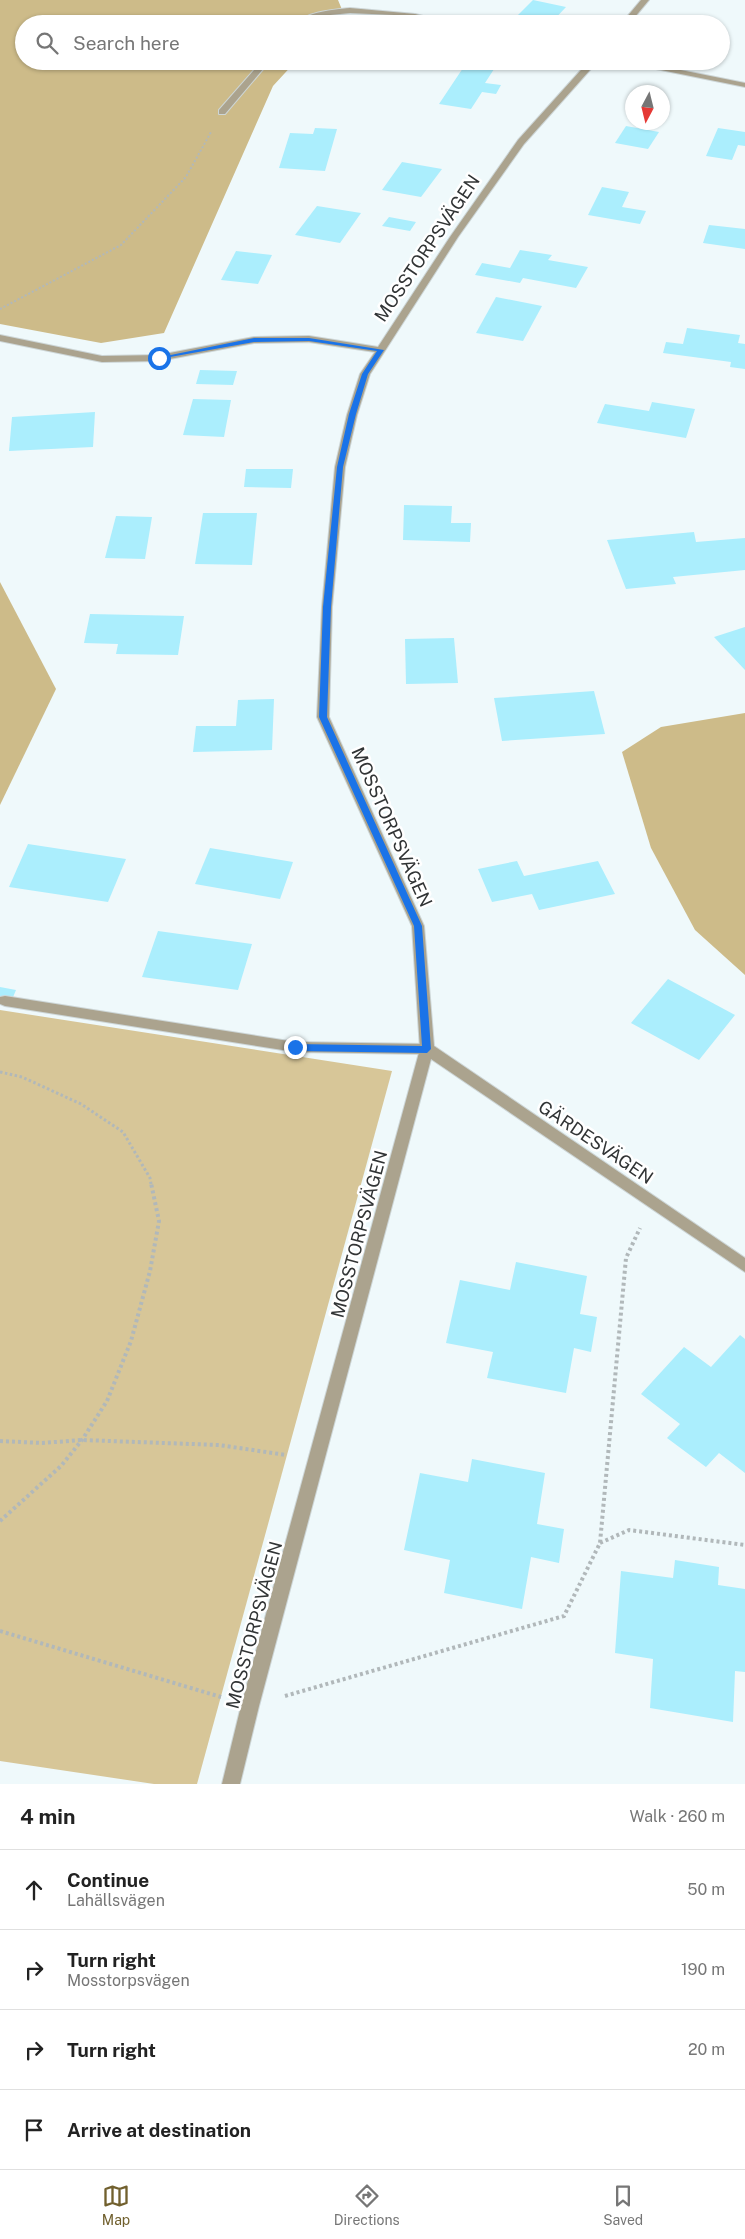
<!DOCTYPE html>
<html lang="en">
<head>
<meta charset="utf-8">
<style>
  body { margin:0; font-family:"Public Sans",sans-serif; background:#f6f6f6; color:#222 }
  .compass { position:absolute; left:625px; top:85px; width:45px; height:45px; border-radius:50%; background:#fff; box-shadow:0 1px 4px #0004; rotate:187deg }
  .stop { position:absolute; width:15px; height:15px; margin:-11px; border:4px solid #1a73e8; border-radius:50%; background:#fff }
  .stop.end { background:#1a73e8; border-color:#fff; box-shadow:0 1px 5px #0008 }
  .list { margin:0; padding:0; list-style:none }
  h2 { display:flex; justify-content:space-between; align-items:center; height:65px; margin:0; padding:0 20px; font-size:21px }
  h2 small { font-size:16px; font-weight:400; color:#767676 }
  .list li { display:grid; grid-template-columns:32px 1fr auto; gap:15px; align-items:center; box-sizing:border-box; height:80px; padding:0 20px; border-top:1px solid #e0e0e0 }
  .list b { display:block; font-size:19px; white-space:nowrap }
  .list p { margin:0; font-size:16px; white-space:nowrap; color:#767676 }
  .list em { font-size:16px; font-style:normal; color:#767676 }
  .icon { flex:none; width:28px; height:28px; fill:none; stroke:currentColor; stroke-width:2; stroke-linecap:round; stroke-linejoin:round }
  .map { position:relative; flex:none; width:745px; height:1784px; overflow:hidden }
  .search { position:absolute; background:#fff; box-shadow:0 1px 4px #0004; left:15px; right:15px; top:15px; height:55px; display:flex; align-items:center; gap:12px; box-sizing:border-box; padding:0 18px; border-radius:28px; color:#767676; font-size:19px }
  .sheet { height:385px; background:#fff }
  nav { display:flex; justify-content:space-around; align-items:center; box-sizing:border-box; height:70px; border-top:1px solid #e0e0e0; background:#fff; font-size:14px; color:#767676 }
  nav a { display:grid; justify-items:center; gap:2px }
  nav .on { color:#71602e }
  .map>svg:first-child { display:block }
  .green { fill:#d7c698 }
  .forest { fill:#cdbb89 }
  .building { fill:#abeefd }
  .lines { fill:none; stroke-linecap:round; stroke-linejoin:round }
  .service-casing { stroke:#cdd6d7; stroke-width:2 }
  .minor-casing { stroke:#cdd6d7; stroke-width:2 }
  .path-far2 { stroke:#b1b8ba; stroke-width:2; stroke-dasharray:2 2; stroke-linecap:butt }
  .path-far1 { stroke:#b1b8ba; stroke-width:3; stroke-dasharray:2.5 2.5; stroke-linecap:butt }
  .path { stroke:#b1b8ba; stroke-width:4; stroke-dasharray:3 3; stroke-linecap:butt }
  .service { fill:#aba38e; fill-rule:evenodd }
  .minor { fill:#aba38e; fill-rule:evenodd }
  .route { fill:#1a73e8 }
  .labels { text-anchor:middle; dominant-baseline:central; stroke-width:5; stroke-linejoin:round; paint-order:stroke }
  .street-label { font-size:18px; fill:#313435; stroke:#fff }
</style>
</head>
<body>
<div class="map">
<svg width="745" height="1784" viewBox="0 0 745 1784">
  <rect width="100%" height="100%" fill="#eff9fb"/>
  <polygon class="green" points="0,1010 392,1071 197,1784 154,1784 0,1761"/>
  <g class="forest">
    <polygon points="0,0 338,0 343,12 331,24 24,24 24,61 296,61 273,86 164,333 101,343 0,324"/>
    <polygon points="0,582 56,689 0,805"/>
    <polygon points="745,713 745,975 695,930 651,848 622,752 661,727"/>
  </g>
  <g class="building">
    <polygon points="533,0 566,7 550,24 515,18"/>
    <polygon points="662,19 681,23 681,24 658,24"/>
    <polygon points="358,61 384,61 376,67"/>
    <polygon points="467,62 496,66 485,83 501,85 496,94 482,92 471,109 439,104"/>
    <polygon points="626,126 659,132 648,149 615,143"/>
    <polygon points="315,128 337,129 325,171 279,168 290,133 313,134"/>
    <polygon points="718,128 745,132 745,146 738,145 732,160 706,156"/>
    <polygon points="402,162 442,169 421,197 382,190"/>
    <polygon points="602,187 629,192 622,207 646,211 640,224 588,215"/>
    <polygon points="317,206 361,213 340,243 295,235"/>
    <polygon points="389,217 416,222 410,231 382,226"/>
    <polygon points="709,225 745,229 745,249 703,243"/>
    <polygon points="520,250 552,255 548,260 588,267 576,288 523,278 520,283 475,275 482,263 510,268"/>
    <polygon points="236,251 272,255 258,284 221,280"/>
    <polygon points="496,297 542,306 523,341 476,333"/>
    <polygon points="687,328 740,335 738,343 745,344 745,369 730,367 731,362 663,353 666,342 683,344"/>
    <polygon points="200,370 237,371 233,385 196,384"/>
    <polygon points="193,399 231,400 224,437 183,435"/>
    <polygon points="652,402 695,409 686,438 597,423 605,404 649,411"/>
    <polygon points="95,412 93,447 9,451 12,417"/>
    <polygon points="246,469 293,469 291,488 244,487"/>
    <polygon points="404,505 452,506 451,523 471,523 470,542 403,540"/>
    <polygon points="203,513 257,513 252,565 195,564"/>
    <polygon points="116,516 152,517 145,559 105,558"/>
    <polygon points="694,532 696,542 745,538 745,570 673,577 676,584 626,589 607,540"/>
    <polygon points="90,614 184,616 178,655 116,654 118,644 84,643"/>
    <polygon points="745,627 745,670 714,637"/>
    <polygon points="454,638 458,683 406,684 405,639"/>
    <polygon points="594,691 605,734 502,741 494,698"/>
    <polygon points="274,699 272,750 193,752 196,726 236,726 238,700"/>
    <polygon points="28,844 126,859 108,902 9,887"/>
    <polygon points="210,848 293,862 280,899 195,884"/>
    <polygon points="517,861 524,876 598,861 615,894 539,910 532,894 492,902 478,869"/>
    <polygon points="158,931 252,944 238,990 142,977"/>
    <polygon points="668,979 735,1015 699,1060 631,1023"/>
    <polygon points="0,987 16,990 11,1002 0,1000"/>
    <polygon points="516,1262 587,1276 580,1314 597,1317 591,1352 574,1348 566,1393 487,1378 493,1352 446,1343 460,1280 510,1290"/>
    <polygon points="740,1335 745,1339 745,1473 719,1453 706,1467 667,1438 680,1424 641,1394 684,1347 711,1367"/>
    <polygon points="472,1459 545,1473 537,1524 564,1529 559,1563 531,1557 522,1609 444,1593 450,1560 404,1550 420,1473 468,1482"/>
    <polygon points="675,1560 719,1567 718,1585 745,1589 745,1672 735,1671 733,1722 650,1708 653,1659 615,1653 621,1571 673,1578"/>
  </g>
  <g class="lines">
    <defs>
      <polygon id="service" points="5,996 295,1042 427,1044 432,1045 434,1049 432,1053 427,1054 295,1052 5,1006 0,1004 0,997"/>
      <g id="minor">
        <polygon points="641,0 649,0 629,24 621,24"/>
        <path d="M350 8 415 14 455 24H441L394 15 350 13 330 15 314 18 304 24H294C310 11 331 10 350 8Z"/>
        <polygon points="262,61 270,61 225,114 219,114 219,110"/>
        <polygon points="589,61 598,61 524,144 458,237 370,374 357,415 345,467 332,607 329,717 424,926 434,1046 745,1258 745,1272 431,1059 259,1706 240,1784 222,1784 241,1706 420,1049 412,926 317,717 322,607 335,467 347,415 360,374 375,352 309,342 254,343 159,361 102,362 0,341 0,335 102,356 159,355 254,337 309,336 378,347 450,237 518,140"/>
        <polygon points="599,61 651,64 745,83 745,87 651,68"/>
      </g>
    </defs>
    <use href="#service" class="service-casing"/>
    <use href="#minor" class="minor-casing"/>
    <polyline class="path-far2" points="0,309 121,245 186,177 211,132"/>
    <polyline class="path-far1" points="0,1072 22,1077 81,1104 123,1132 150,1178 151,1184"/>
    <g class="path">
      <polyline points="0,1441 42,1443 82,1440 219,1445 286,1455"/>
      <polyline points="0,1521 61,1466 82,1440 107,1401 131,1341 150,1271 159,1221 151,1183"/>
      <polyline points="600,1543 629,1530 745,1545"/>
      <polyline points="0,1631 221,1697"/>
      <polyline points="285,1696 564,1616 600,1543 626,1258 640,1228"/>
    </g>
    <use href="#service" class="service"/>
    <use href="#minor" class="minor"/>
  </g>
  <polygon class="route" points="254,338 309,338 384,350 368,374 356,414 343,467 331,607 327,717 422,926 431,1049 427,1053 295,1051 290,1047 295,1044 422,1046 414,926 319,717 323,607 337,467 349,414 362,374 377,351 309,341 254,342 159,359 156,358"/>
  <g class="labels">
    <g class="street-label">
      <text transform="translate(427 248) rotate(-56)">MOSSTORPSVÄGEN</text>
      <text transform="translate(392 827) rotate(66)">MOSSTORPSVÄGEN</text>
      <text transform="translate(596 1142) rotate(34)">GÄRDESVÄGEN</text>
      <text transform="translate(359 1234) rotate(-75)">MOSSTORPSVÄGEN</text>
      <text transform="translate(254 1625) rotate(-75)">MOSSTORPSVÄGEN</text>
    </g>
  </g>
</svg>
<svg class="compass" viewBox="-18 -18 36 36"><path d="M0-13l5 13h-10z" fill="#e53935"/><path d="M0 13l5-13h-10z" fill="#767676"/></svg>
<div class="stop" style="left:159px;top:358px"></div>
<div class="stop end" style="left:295px;top:1047px"></div>
<div class="search"><svg class="icon" aria-label="search" viewBox="0 0 24 24"><circle cx="10" cy="10" r="6"/><path d="M15 15l6 6"/></svg>Search here</div>
</div>
<section class="sheet">
<h2>4 min<small>Walk · 260 m</small></h2>
<ul class="list">
<li><svg class="icon" aria-label="ahead" viewBox="0 0 24 24"><path d="M12 20V5M6 11l6-6 6 6"/></svg><div><b>Continue</b><p>Lahällsvägen</p></div><em>50 m</em></li>
<li><svg class="icon" aria-label="right" viewBox="0 0 24 24"><path d="M7 20v-9h11M14 6l5 5-5 5"/></svg><div><b>Turn right</b><p>Mosstorpsvägen</p></div><em>190 m</em></li>
<li><svg class="icon" aria-label="right" viewBox="0 0 24 24"><path d="M7 20v-9h11M14 6l5 5-5 5"/></svg><div><b>Turn right</b></div><em>20 m</em></li>
<li><svg class="icon" aria-label="arrive" viewBox="0 0 24 24"><path d="M6 21V4h12l-3 4 3 4H6"/></svg><div><b>Arrive at destination</b></div></li>
</ul>
</section>
<nav>
<a class="on"><svg class="icon" aria-label="map" viewBox="0 0 24 24"><path d="M3 6l6-2 6 2 6-2v14l-6 2-6-2-6 2zM9 4v14M15 6v14"/></svg>Map</a>
<a><svg class="icon" aria-label="directions" viewBox="0 0 24 24"><path d="M12 3l9 9-9 9-9-9zM9 14v-3h6M13 9l2 2-2 2"/></svg>Directions</a>
<a><svg class="icon" aria-label="saved" viewBox="0 0 24 24"><path d="M7 4h10v16l-5-4-5 4z"/></svg>Saved</a>
</nav>
</body>
</html>
